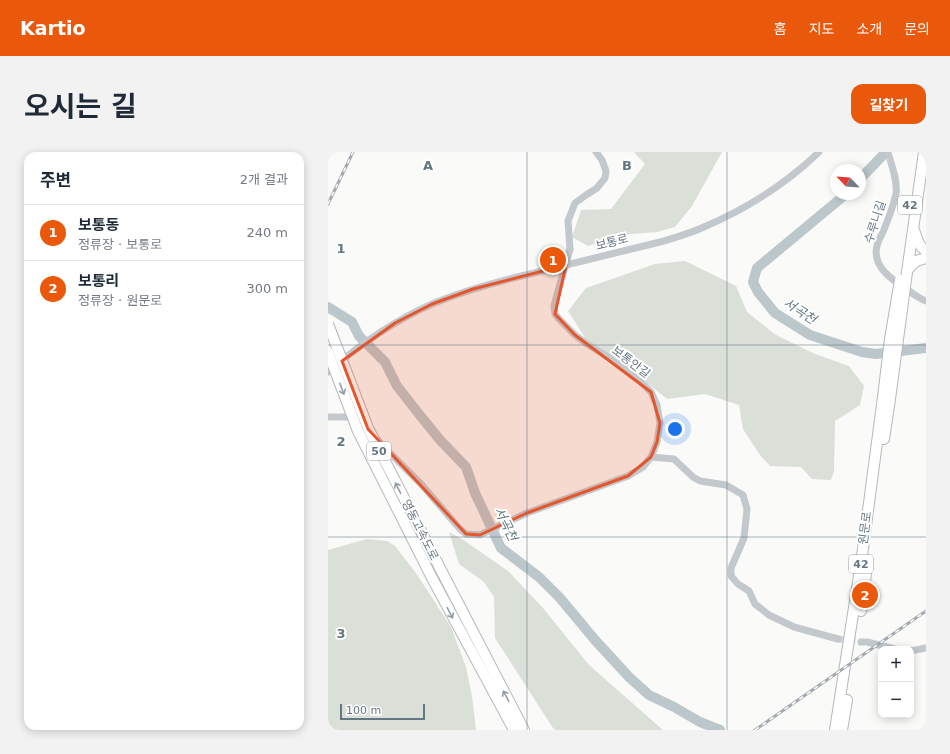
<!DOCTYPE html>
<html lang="ko">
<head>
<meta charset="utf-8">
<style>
  body { margin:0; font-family:"DejaVu Sans","Noto Sans KR",sans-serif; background:#f2f2f3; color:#1f2937 }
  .controls { position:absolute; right:12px; bottom:12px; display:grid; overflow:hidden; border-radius:8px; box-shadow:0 2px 10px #0003 }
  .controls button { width:36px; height:36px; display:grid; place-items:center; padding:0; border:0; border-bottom:1px solid #e0e1e3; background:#fff; color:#1f2937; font:20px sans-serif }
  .compass { position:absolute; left:502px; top:12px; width:36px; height:36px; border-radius:50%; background:#fff; box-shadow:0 2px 10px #0003; rotate:295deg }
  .scale { position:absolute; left:12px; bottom:10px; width:85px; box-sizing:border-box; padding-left:4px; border:2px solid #657683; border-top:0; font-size:11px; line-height:14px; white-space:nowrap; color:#657683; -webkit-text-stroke:3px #fff; paint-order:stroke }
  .you { position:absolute; left:347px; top:277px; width:14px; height:14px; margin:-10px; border:3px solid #fff; border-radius:50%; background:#1a73e8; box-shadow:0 0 0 6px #1a73e833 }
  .badge { display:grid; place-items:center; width:26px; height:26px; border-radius:50%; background:#ea580c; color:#fff; font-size:13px; font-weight:700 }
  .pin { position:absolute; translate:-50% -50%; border:2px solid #fff; box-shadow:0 1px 4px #0006 }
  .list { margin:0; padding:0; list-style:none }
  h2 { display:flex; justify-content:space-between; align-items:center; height:52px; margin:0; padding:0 16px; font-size:17px }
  h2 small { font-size:13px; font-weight:400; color:#747a83 }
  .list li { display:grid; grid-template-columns:26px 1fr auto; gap:12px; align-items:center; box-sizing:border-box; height:56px; padding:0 16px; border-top:1px solid #e0e1e3 }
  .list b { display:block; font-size:15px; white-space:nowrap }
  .list p { margin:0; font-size:13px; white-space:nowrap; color:#747a83 }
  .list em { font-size:13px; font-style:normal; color:#747a83 }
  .map { position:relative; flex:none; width:598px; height:578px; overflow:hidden; border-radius:12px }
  header { display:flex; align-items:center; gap:24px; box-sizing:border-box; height:56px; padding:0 20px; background:#ea580c; color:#fff }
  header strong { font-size:19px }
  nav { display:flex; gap:22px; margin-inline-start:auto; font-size:14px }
  .intro { display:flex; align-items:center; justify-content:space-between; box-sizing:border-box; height:96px; padding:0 24px }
  h1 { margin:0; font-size:28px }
  .button { padding:10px 18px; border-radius:12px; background:#ea580c; color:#fff; font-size:14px; font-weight:700 }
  main { display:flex; gap:24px; padding:0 24px }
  aside { flex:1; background:#fff; border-radius:12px; box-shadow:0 2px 10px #0003 }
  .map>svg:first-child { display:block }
  .green { fill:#dadfd7 }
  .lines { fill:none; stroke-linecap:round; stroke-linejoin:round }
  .river { stroke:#bbc7cb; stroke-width:10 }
  .minor-tunnel { stroke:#d5d9db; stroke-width:7; stroke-dasharray:7 3.5; stroke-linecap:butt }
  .highway-casing { stroke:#b4b9bd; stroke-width:12 }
  .minor { stroke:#c3c8cc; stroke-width:7 }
  .highway { stroke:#fff; stroke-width:10 }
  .rail-casing { stroke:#a2aab0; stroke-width:3 }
  .rail { stroke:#fff; stroke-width:1.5; stroke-dasharray:4.5; stroke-linecap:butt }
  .highway-bridge-casing { stroke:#b4b9bd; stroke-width:12; stroke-linecap:butt }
  .minor-bridge { stroke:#c3c8cc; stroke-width:7 }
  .highway-bridge { stroke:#fff; stroke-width:10 }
  .oneway { stroke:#939fa8 }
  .marked { fill:#e4572e; fill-opacity:0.2; stroke:#e4572e; stroke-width:3; stroke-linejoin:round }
  .grid { fill:none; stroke:#657683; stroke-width:1; stroke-opacity:0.55 }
  .labels { text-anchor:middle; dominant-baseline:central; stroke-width:4; stroke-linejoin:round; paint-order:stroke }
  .shield { fill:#fff; stroke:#939fa8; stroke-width:1 }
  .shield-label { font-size:11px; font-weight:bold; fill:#657683 }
  .street-label { font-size:12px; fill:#657683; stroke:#fff }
  .water-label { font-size:13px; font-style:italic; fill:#60757c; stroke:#fff }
  .grid-label { font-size:13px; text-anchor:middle; font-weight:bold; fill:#657683; stroke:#fff; stroke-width:4; stroke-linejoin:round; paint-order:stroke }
</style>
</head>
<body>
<header>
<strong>Kartio</strong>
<nav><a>홈</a><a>지도</a><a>소개</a><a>문의</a></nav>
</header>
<div class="intro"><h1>오시는 길</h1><a class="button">길찾기</a></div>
<main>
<aside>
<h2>주변<small>2개 결과</small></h2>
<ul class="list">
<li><span class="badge">1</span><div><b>보통동</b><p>정류장 · 보통로</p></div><em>240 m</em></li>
<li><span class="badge">2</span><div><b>보통리</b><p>정류장 · 원문로</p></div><em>300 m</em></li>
</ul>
</aside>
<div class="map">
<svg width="598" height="578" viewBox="0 0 598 578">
  <rect width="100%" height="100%" fill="#fafaf8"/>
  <g class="green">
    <polygon points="306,0 394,0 364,54 347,75 329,80 292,83 260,94 244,85 253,58 283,57 317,12"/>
    <polygon points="357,109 408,134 419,160 448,183 487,202 521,214 536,234 532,253 507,269 506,319 503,328 484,327 473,315 442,314 432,303 415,277 411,253 377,242 339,247 289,207 259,189 240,159 258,136 327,112"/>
    <polygon points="121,380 134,387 180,419 215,456 261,513 335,578 227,578 225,576 167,486 166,445 156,430 131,412"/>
    <polygon points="39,387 59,389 67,394 88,421 123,475 138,515 144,544 148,578 0,578 0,398"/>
  </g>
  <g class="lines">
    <g class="river">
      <polyline points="532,27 558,0"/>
      <polyline points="518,42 429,116 425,130 430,140 447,161 482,183 534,200 548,202 598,196"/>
      <polyline points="0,155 24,170 31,184 57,210 69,234 91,262 112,288 138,315 147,341 173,396 211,425 232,446 267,488 301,525 321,543 346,555 372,570 392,578"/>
    </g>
    <polyline class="minor-tunnel" points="510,487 533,490"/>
    <defs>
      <g id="highway">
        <path d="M586 78C589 86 590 94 598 99"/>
        <polyline points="580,117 588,109 598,106"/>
        <polyline points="579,120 596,0"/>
        <polyline points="556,287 562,247"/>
        <polyline points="114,420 196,578"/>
        <polyline points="104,426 186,578"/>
        <polyline points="533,459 538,422"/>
        <polyline points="507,578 534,404 555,245"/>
        <polyline points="514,578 519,548"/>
      </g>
    </defs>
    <use href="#highway" class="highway-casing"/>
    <g class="minor">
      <path d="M560 0C563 12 570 29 568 42 565 55 560 68 555 80 553 84 550 89 549 94 544 114 563 127 577 136 584 141 590 146 598 149"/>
      <polyline points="242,97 240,69 247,51 258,43 269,36 277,26 278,19 274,8 268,0"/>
      <path d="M0 220C31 193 66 169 104 152 137 138 171 129 206 121 249 110 292 100 336 89 349 85 363 81 376 75 418 57 459 31 491 0"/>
      <polyline points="0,265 22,265 34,269 39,275"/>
      <polyline points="49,287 58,297 93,332 132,377 138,382 152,383 199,361 300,324 315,315 323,305 329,290 332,271 329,253 323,240 311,228 280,205 259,192 247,183 232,168 227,162 226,154 229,143"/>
      <polyline points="323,305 346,307 365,325 372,329 398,333 415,343 419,357 416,386 403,416 403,424 410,432 421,439 427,452 441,463 466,475 510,487"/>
      <polyline points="533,490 539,490 567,497"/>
      <polyline points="583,499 598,496"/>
    </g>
    <use href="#highway" class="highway"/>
    <defs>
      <g id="rail">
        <polyline points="0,52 25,0"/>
        <polyline points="427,578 598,459"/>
      </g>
    </defs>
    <use href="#rail" class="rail-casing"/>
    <use href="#rail" class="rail"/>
    <defs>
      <g id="highway-bridge">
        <polyline points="0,172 40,276 114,420"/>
        <polyline points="0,200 30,279 104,426"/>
        <polyline points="555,245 562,187 572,128"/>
        <polyline points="562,247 579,120"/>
      </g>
    </defs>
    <use href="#highway-bridge" class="highway-bridge-casing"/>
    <polyline class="minor-bridge" points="229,143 242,97"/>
    <use href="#highway-bridge" class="highway-bridge"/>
  </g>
  <defs><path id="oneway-shaft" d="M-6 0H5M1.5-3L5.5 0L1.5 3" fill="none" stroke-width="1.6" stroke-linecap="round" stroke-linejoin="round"/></defs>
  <g class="oneway">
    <use href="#oneway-shaft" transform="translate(14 237) rotate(69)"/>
    <use href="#oneway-shaft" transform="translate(70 336) rotate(-117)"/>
    <use href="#oneway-shaft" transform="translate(122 461) rotate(62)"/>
    <use href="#oneway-shaft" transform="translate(178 544) rotate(-118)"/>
  </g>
  <path class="marked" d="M238 113 227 162 247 183 323 240 332 271 329 290 323 305 300 324 199 361 152 383 138 382 40 277 14 209 67 171 104 152 145 137Z"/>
  <path class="grid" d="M199 0V578M399 0V578M0 193H598M0 385H598"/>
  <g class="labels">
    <g class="shield">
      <rect x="570" y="44" width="24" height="18" rx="3"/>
      <rect x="39" y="290" width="24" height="18" rx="3"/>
      <rect x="521" y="403" width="24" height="18" rx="3"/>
    </g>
    <g class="shield-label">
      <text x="582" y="53">42</text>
      <text x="51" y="299">50</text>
      <text x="533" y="412">42</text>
    </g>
    <g class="street-label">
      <text transform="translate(547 70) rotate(-72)">수루니길</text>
      <text transform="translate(284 90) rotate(-14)">보통로</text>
      <text transform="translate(303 210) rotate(37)">보통안길</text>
      <text transform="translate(537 376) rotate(-83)">원문로</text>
      <text transform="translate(92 378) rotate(63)">영동고속도로</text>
    </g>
    <g class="water-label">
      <text transform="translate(472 159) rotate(33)">서곡천</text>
      <text transform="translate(178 372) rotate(64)">서곡천</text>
    </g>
  </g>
  <g class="grid-label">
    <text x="100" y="18">A</text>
    <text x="299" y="18">B</text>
    <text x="13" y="101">1</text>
    <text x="13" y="294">2</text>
    <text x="13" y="486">3</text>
  </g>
</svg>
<div class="controls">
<button>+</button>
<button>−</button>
</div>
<svg class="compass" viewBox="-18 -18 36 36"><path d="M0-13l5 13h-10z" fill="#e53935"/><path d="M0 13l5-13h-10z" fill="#747a83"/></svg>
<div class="scale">100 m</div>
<div class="you"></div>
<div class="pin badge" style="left:225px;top:108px">1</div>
<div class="pin badge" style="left:537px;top:443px">2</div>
</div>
</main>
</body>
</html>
